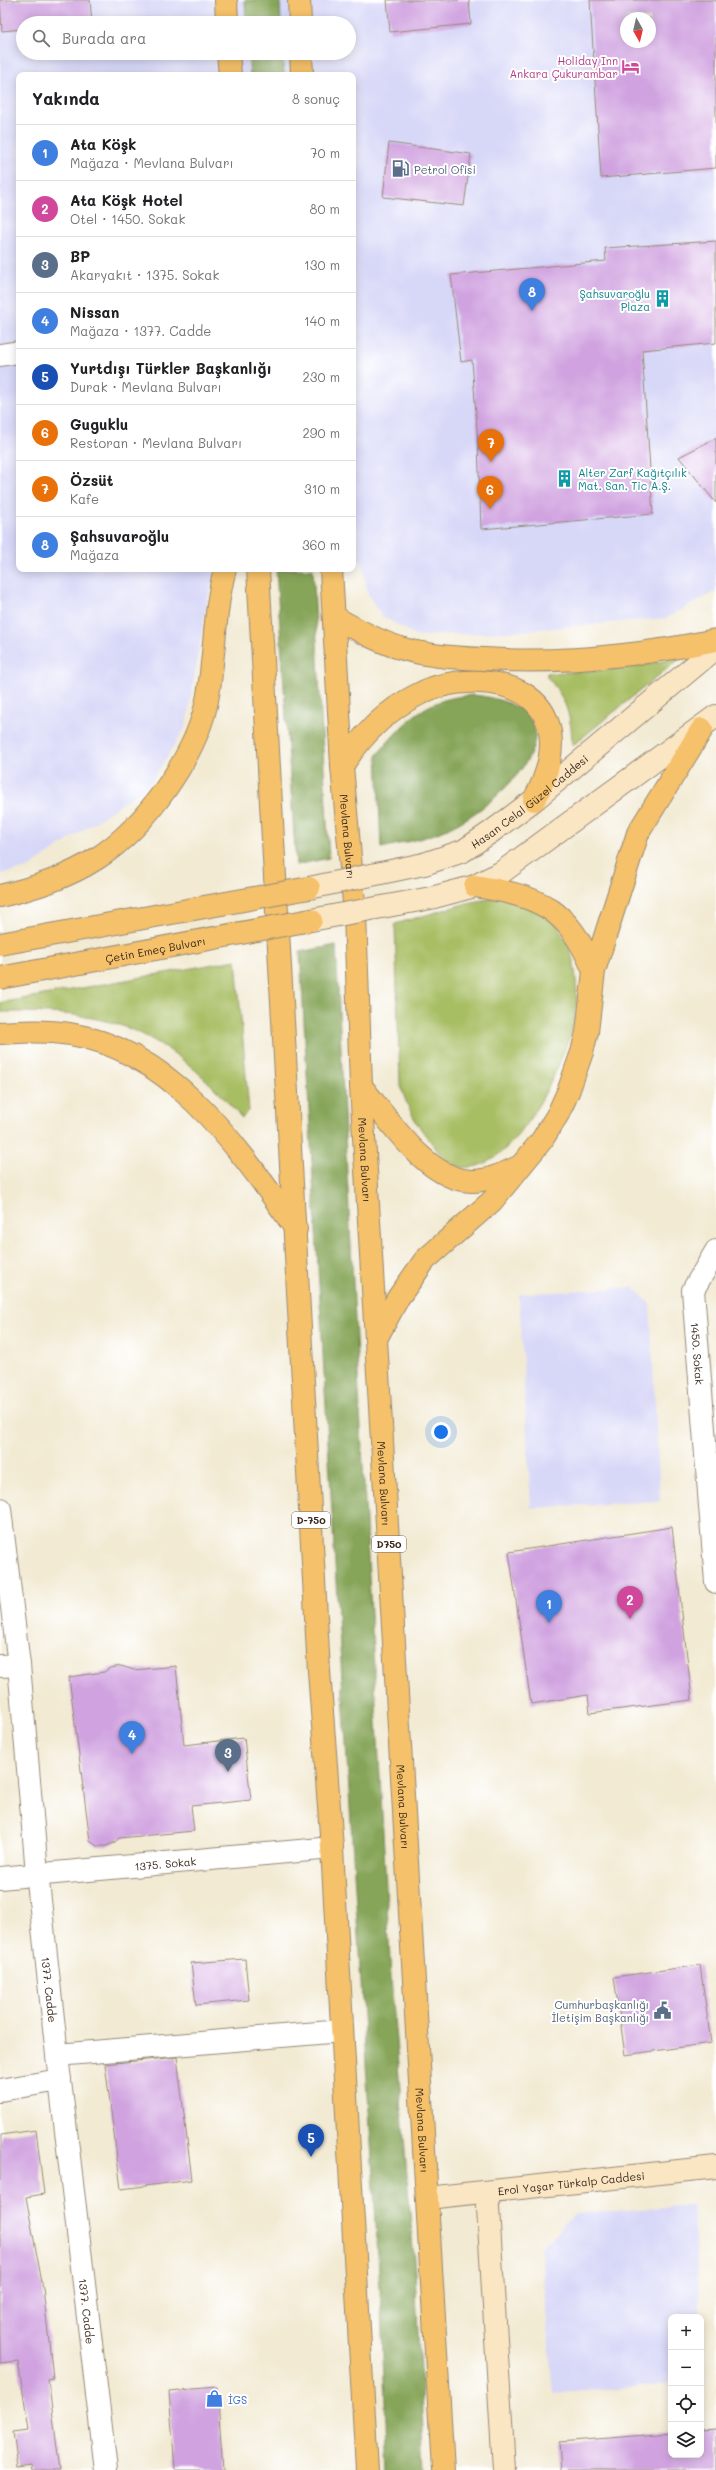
<!DOCTYPE html>
<html lang="tr">
<head>
<meta charset="utf-8">
<style>
  body { margin:0; font-family:Mali,sans-serif; background:#f2f2f2; color:#202124 }
  .controls { position:absolute; right:12px; bottom:12px; display:grid; overflow:hidden; border-radius:8px; box-shadow:0 2px 10px #0003 }
  .controls button { width:36px; height:36px; display:grid; place-items:center; padding:0; border:0; border-bottom:1px solid #e0e0e0; background:#fff; color:#202124; font:20px sans-serif }
  .compass { position:absolute; left:620px; top:12px; width:36px; height:36px; border-radius:50%; background:#fff; box-shadow:0 2px 10px #0003; rotate:172deg }
  .you { position:absolute; left:441px; top:1432px; width:14px; height:14px; margin:-10px; border:3px solid #fff; border-radius:50%; background:#1a73e8; box-shadow:0 0 0 6px #1a73e833 }
  .badge { display:grid; place-items:center; width:26px; height:26px; border-radius:50%; background:#db2777; color:#fff; font-size:13px; font-weight:700 }
  .pin { position:absolute; translate:-50% -33px; filter:drop-shadow(0 1px 2px #0008) }
  .pin::after { content:''; position:absolute; top:21px; width:14px; height:12px; background:inherit; clip-path:polygon(0 0,100% 0,50% 100%) }
  .list { margin:0; padding:0; list-style:none }
  h2 { display:flex; justify-content:space-between; align-items:center; height:52px; margin:0; padding:0 16px; font-size:17px }
  h2 small { font-size:13px; font-weight:400; color:#757577 }
  .list li { display:grid; grid-template-columns:26px 1fr auto; gap:12px; align-items:center; box-sizing:border-box; height:56px; padding:0 16px; border-top:1px solid #e0e0e0 }
  .list b { display:block; font-size:15px; white-space:nowrap }
  .list p { margin:0; font-size:13px; white-space:nowrap; color:#757577 }
  .list em { font-size:13px; font-style:normal; color:#757577 }
  .icon { flex:none; width:22px; height:22px; fill:none; stroke:currentColor; stroke-width:2; stroke-linecap:round; stroke-linejoin:round }
  .map { position:relative; flex:none; width:716px; height:2470px; overflow:hidden }
  .search { position:absolute; background:#fff; box-shadow:0 2px 10px #0003; left:16px; top:16px; width:340px; height:44px; display:flex; align-items:center; gap:10px; box-sizing:border-box; padding:0 14px; border-radius:22px; color:#757577; font-size:15px }
  .panel { position:absolute; background:#fff; box-shadow:0 2px 10px #0003; left:16px; top:72px; width:340px; height:500px; border-radius:8px }
  .map>svg:first-child { display:block }
  .built { fill:#d7d7f8; fill-rule:evenodd }
  .green { fill:#a8be63; stroke:#727440 }
  .forest { fill:#86a559; stroke:#60683c }
  .building { fill:#d0a3e0; fill-rule:evenodd }
  .lines { fill:none; stroke-linecap:round; stroke-linejoin:round }
  .street-casing { stroke:#968a78; stroke-width:24 }
  .secondary-casing { stroke:#968a78; stroke-width:24 }
  .primary-casing { stroke:#968a78; stroke-width:24 }
  .highway-casing { stroke:#968a78; stroke-width:24 }
  .street { stroke:#fff; stroke-width:22 }
  .secondary { stroke:#fbe6c4; stroke-width:22 }
  .primary { stroke:#f5c16b; stroke-width:22 }
  .highway { stroke:#f5c16b; stroke-width:22 }
  .secondary-bridge-casing { stroke:#968a78; stroke-width:24; stroke-linecap:butt }
  .primary-bridge-casing { stroke:#968a78; stroke-width:24; stroke-linecap:butt }
  .secondary-bridge { stroke:#fbe6c4; stroke-width:22 }
  .primary-bridge { stroke:#f5c16b; stroke-width:22 }
  .labels { text-anchor:middle; dominant-baseline:central; stroke-width:4; stroke-linejoin:round; paint-order:stroke }
  .shield { fill:#fff; stroke:#766a62; stroke-width:1 }
  .shield-label { font-size:10px; font-weight:bold; fill:#3b2a1e }
  .hotel-label { font-size:11px; fill:#b23c85; stroke:#fff; text-anchor:end }
  .service-label { font-size:11px; fill:#4e5e75; stroke:#fff; text-anchor:start }
  .culture-label { font-size:11px; fill:#0d838f; stroke:#fff; text-anchor:end }
  .street-label { font-size:11px; fill:#3b2a1e; stroke:#fff }
  .shop-label { font-size:11px; fill:#366cbe; stroke:#fff; text-anchor:start }
</style>
</head>
<body>
<div class="map">
<svg width="716" height="2470" viewBox="0 0 716 2470">
  <rect width="100%" height="100%" fill="#fff"/>
  <filter id="ink" filterUnits="userSpaceOnUse"><feTurbulence type="fractalNoise" baseFrequency=".025" numOctaves="2"/><feDisplacementMap in="SourceGraphic" scale="8" xChannelSelector="R" yChannelSelector="G"/><feConvolveMatrix kernelMatrix="1 2 1 2 8 2 1 2 1" color-interpolation-filters="sRGB"/></filter>
  <filter id="wash" filterUnits="userSpaceOnUse"><feTurbulence type="fractalNoise" baseFrequency=".012" numOctaves="4" result="noise"/><feDisplacementMap in="SourceGraphic" scale="16" xChannelSelector="R" yChannelSelector="G"/><feGaussianBlur stdDeviation="0.9" result="paint"/><feColorMatrix in="noise" values="0 0 0 0 0 0 0 0 0 0 0 0 0 0 0 0 0 1.4 0 .05"/><feComposite in="paint" operator="in"/></filter>
  <g filter="url(#wash)">
    <rect width="100%" height="100%" fill="#f2ead3"/>
    <g class="built">
      <path d="M0 0H716V591L666 618 508 632 417 636 382 616 368 594 362 561 353 562V75H19V569H216L206 606 186 726 150 784 28 868 0 874ZM626 18H650V42H626ZM23 23H349V53H23Z"/>
      <polygon points="633,1287 650,1304 660,1501 531,1508 519,1294"/>
      <polygon points="692,2205 701,2317 671,2317 671,2383 553,2394 541,2248 574,2214"/>
      <polygon points="701,2321 705,2380 701,2380"/>
    </g>
    <g class="green">
      <path d="M678 657 679 659 572 746C572 718 566 697 547 677V673C591 671 635 670 678 657Z"/>
      <path d="M502 897C516 903 540 910 552 919 556 922 559 929 562 934 576 955 579 990 575 1016 567 1058 512 1182 457 1166 445 1163 438 1151 431 1142 415 1123 407 1107 400 1084L395 924 471 902Z"/>
      <path d="M236 960 249 1111 242 1118C202 1072 158 1031 97 1019 66 1012 32 1012 0 1012V1003Z"/>
    </g>
    <g class="forest">
      <polygon points="245,0 280,0 281,23 246,23"/>
      <polygon points="248,53 283,53 284,75 250,75"/>
      <polygon points="276,569 313,569 329,858 296,865"/>
      <path d="M474 695C589 709 517 790 459 823 434 837 408 842 381 848L377 755C407 719 425 698 474 695Z"/>
      <polygon points="336,945 346,1154 391,1978 415,2273 425,2470 388,2470 380,2288 337,1600 300,952"/>
    </g>
    <g id="blocks">
      <g class="building">
        <polygon points="0,0 90,0 92,23 23,23 23,29 2,31"/>
        <polygon points="387,0 469,0 471,24 390,32"/>
        <path d="M590 0H716V168L601 178ZM626 18H650V42H626Z"/>
        <polygon points="389,143 471,154 464,206 383,197"/>
        <polygon points="716,241 716,343 642,350 653,514 481,529 478,443 472,360 461,362 451,275 606,261 605,248"/>
        <polygon points="716,438 716,503 679,457"/>
        <polygon points="672,1527 692,1700 590,1713 588,1695 531,1704 509,1552"/>
        <polygon points="121,1666 134,1670 176,1666 184,1745 244,1738 251,1800 191,1806 194,1831 119,1838 114,1843 106,1846 97,1846 90,1841 69,1677 104,1672 110,1668"/>
        <polygon points="245,1959 249,2000 196,2005 191,1963"/>
        <polygon points="700,1965 711,2043 625,2055 614,1977"/>
        <polygon points="177,2057 192,2180 121,2189 105,2064"/>
        <polygon points="36,2130 44,2194 26,2197 43,2288 53,2378 48,2379 60,2470 33,2470 32,2465 18,2467 13,2432 29,2430 18,2361 0,2363 0,2135"/>
        <polygon points="217,2387 223,2470 175,2470 169,2391"/>
        <polygon points="716,2429 716,2470 561,2470 559,2442 671,2433 671,2455 701,2455 701,2430"/>
      </g>
    </g>
  </g>
  <g filter="url(#ink)">
    <use href="#blocks" fill-opacity="0" stroke="#968a78" stroke-width="1"/>
    <g class="lines">
      <defs>
        <g id="street">
          <polyline points="0,355 19,352"/>
          <path id="s1" d="M716 1251 693 1290 716 1582"/>
          <path id="s2" d="M0 1509 19 1665 37 1873 57 2055 106 2470"/>
          <polyline points="0,1666 19,1665"/>
          <path id="s3" d="M0 1878 332 1848"/>
          <polyline points="57,2055 342,2031"/>
          <polyline points="0,2090 60,2080"/>
        </g>
        <g id="secondary">
          <path id="s4" d="M424 864 463 851 491 832 534 800 716 648"/>
          <polyline points="431,898 475,886 502,872 716,716"/>
          <polyline points="487,2192 504,2470"/>
          <path id="s5" d="M427 2198 716 2167"/>
        </g>
        <path id="primary" d="M0 896C34 888 66 878 96 859 145 828 199 753 208 695 215 654 214 610 225 569"/>
        <g id="highway">
          <polyline points="226,0 227,23"/>
          <polyline points="299,0 300,23"/>
          <polyline points="228,53 230,75"/>
          <polyline points="301,53 302,75"/>
          <polyline points="258,569 319,1671 332,1848 367,2470"/>
          <path id="s6" d="M331 569 342 766 355 914 361 1086 443 2470"/>
          <path d="M334 617C354 628 375 640 397 647 424 656 455 658 484 659 562 664 639 656 716 640"/>
          <path d="M342 766C362 735 386 710 419 694 438 684 461 681 481 682 555 687 566 743 534 800"/>
          <path d="M475 886C541 897 567 907 594 971"/>
          <path d="M0 1033C23 1031 46 1030 70 1034 174 1051 239 1149 296 1229"/>
          <path d="M361 1086C387 1117 427 1181 472 1181 488 1181 503 1174 518 1167"/>
          <polyline points="377,1337 398,1298 425,1260 492,1201 542,1140 558,1114 568,1092 582,1052 587,1032 594,971 638,833 702,729"/>
        </g>
      </defs>
      <use href="#street" class="street-casing"/>
      <use href="#secondary" class="secondary-casing"/>
      <use href="#primary" class="primary-casing"/>
      <use href="#highway" class="highway-casing"/>
      <use href="#street" class="street"/>
      <use href="#secondary" class="secondary"/>
      <use href="#primary" class="primary"/>
      <use href="#highway" class="highway"/>
      <defs>
        <g id="secondary-bridge">
          <polyline points="309,888 424,864"/>
          <polyline points="311,920 431,898"/>
        </g>
        <g id="primary-bridge">
          <polyline points="0,944 309,888"/>
          <path id="s7" d="M0 978 311 920"/>
        </g>
      </defs>
      <use href="#secondary-bridge" class="secondary-bridge-casing"/>
      <use href="#primary-bridge" class="primary-bridge-casing"/>
      <use href="#secondary-bridge" class="secondary-bridge"/>
      <use href="#primary-bridge" class="primary-bridge"/>
    </g>
  </g>
  <defs>
    <symbol id="hotel-bare" viewBox="-9 -9 18 18"><path d="M-6-4.5h1.5V1H6V5H4.5V3h-9V5H-6ZM-4 0a1.8 1.8 0 1 1 3.6 0ZM.5 0V-2.5h3Q6-2.5 6 0Z" fill="#d1479c" stroke="#fff" stroke-width="2.5" paint-order="stroke"/></symbol>
    <symbol id="fuel-bare" viewBox="-9 -9 18 18"><path d="M-5.5-6h7V0h2V4h1.3V-2.5L3-4.5l.8-.8L6-3V5H2.5V1h-1V6h-7ZM-4.2-4.7v3.2H.2V-4.7Z" fill="#5c6f8a" stroke="#fff" stroke-width="2.5" paint-order="stroke"/></symbol>
    <symbol id="building-bare" viewBox="-9 -9 18 18"><path d="M-4-6H4V6H1V3H-1V6H-4ZM-2.5-4.3h1.7v1.8h-1.7ZM.8-4.3h1.7v1.8H.8ZM-2.5-1h1.7V.8h-1.7ZM.8-1h1.7V.8H.8Z" fill="#0f9aa8" stroke="#fff" stroke-width="2.5" paint-order="stroke"/></symbol>
    <symbol id="civic-bare" viewBox="-9 -9 18 18"><path d="M-.6-6.5H3V-4.5H.6V-3L4-1V1h2V6H-6V1h2V-1L-.6-3ZM-1.2 2.5V6h2.4V2.5Z" fill="#5c6f8a" stroke="#fff" stroke-width="2.5" paint-order="stroke"/></symbol>
    <symbol id="shop-bare" viewBox="-9 -9 18 18"><path d="M-5-2.5h2.3a2.7 3.5 0 0 1 5.4 0H5L5.5 6h-11ZM-1.5-2.5h3a1.5 2.3 0 0 0-3 0Z" fill="#3f7fe0" stroke="#fff" stroke-width="2.5" paint-order="stroke"/></symbol>
  </defs>
  <g fill-rule="evenodd">
    <use href="#hotel-bare" x="618" y="54" width="25" height="25"/>
    <use href="#fuel-bare" x="388" y="156" width="25" height="25"/>
    <use href="#building-bare" x="650" y="286" width="25" height="25"/>
    <use href="#building-bare" x="552" y="466" width="25" height="25"/>
    <use href="#civic-bare" x="650" y="1998" width="25" height="25"/>
    <use href="#shop-bare" x="202" y="2386" width="25" height="25"/>
  </g>
  <g class="labels">
    <g class="shield">
      <rect x="292" y="1512" width="38" height="16" rx="3"/>
      <rect x="372" y="1536" width="34" height="16" rx="3"/>
    </g>
    <g class="shield-label">
      <text x="311" y="1520">D-750</text>
      <text x="389" y="1544">D750</text>
    </g>
    <g class="hotel-label">
      <text x="618" y="60">Holiday Inn<tspan x="618" dy="13">Ankara Çukurambar</tspan></text>
    </g>
    <g class="service-label">
      <text x="414" y="169">Petrol Ofisi</text>
      <text x="649" y="2004" text-anchor="end">Cumhurbaşkanlığı<tspan x="649" dy="13">İletişim Başkanlığı</tspan></text>
    </g>
    <g class="culture-label">
      <text x="650" y="293">Şahsuvaroğlu<tspan x="650" dy="13">Plaza</tspan></text>
      <text x="578" y="472" text-anchor="start">Alter Zarf Kağıtçılık<tspan x="578" dy="13">Mat. San. Tic A.Ş.</tspan></text>
    </g>
    <g class="street-label">
      <text stroke="none"><textPath href="#s4" startOffset="124">Hasan Celal Güzel Caddesi</textPath></text>
      <text stroke="none"><textPath href="#s6" startOffset="268">Mevlana Bulvarı</textPath></text>
      <text stroke="none"><textPath href="#s7" startOffset="158">Çetin Emeç Bulvarı</textPath></text>
      <text stroke="none"><textPath href="#s6" startOffset="592">Mevlana Bulvarı</textPath></text>
      <text stroke="none"><textPath href="#s1" startOffset="109">1450. Sokak</textPath></text>
      <text stroke="none"><textPath href="#s6" startOffset="916">Mevlana Bulvarı</textPath></text>
      <text stroke="none"><textPath href="#s6" startOffset="1240">Mevlana Bulvarı</textPath></text>
      <text stroke="none"><textPath href="#s3" startOffset="166">1375. Sokak</textPath></text>
      <text stroke="none"><textPath href="#s2" startOffset="483">1377. Cadde</textPath></text>
      <text stroke="none"><textPath href="#s6" startOffset="1564">Mevlana Bulvarı</textPath></text>
      <text stroke="none"><textPath href="#s5" startOffset="145">Erol Yaşar Türkalp Caddesi</textPath></text>
      <text stroke="none"><textPath href="#s2" startOffset="807">1377. Cadde</textPath></text>
    </g>
    <g class="shop-label">
      <text x="228" y="2399">İGS</text>
    </g>
  </g>
</svg>
<div class="controls">
<button>+</button>
<button>−</button>
<button><svg class="icon" aria-label="locate" viewBox="0 0 24 24"><circle cx="12" cy="12" r="6"/><path d="M12 2v4M12 18v4M2 12h4M18 12h4"/></svg></button>
<button><svg class="icon" aria-label="layers" viewBox="0 0 24 24"><path d="M12 4l9 5-9 5-9-5zM3 14l9 5 9-5"/></svg></button>
</div>
<svg class="compass" viewBox="-18 -18 36 36"><path d="M0-13l5 13h-10z" fill="#e53935"/><path d="M0 13l5-13h-10z" fill="#757577"/></svg>
<div class="you"></div>
<div class="pin badge" style="left:549px;top:1623px;background:#3f7fe0">1</div>
<div class="pin badge" style="left:630px;top:1619px;background:#d1479c">2</div>
<div class="pin badge" style="left:228px;top:1772px;background:#5c6f8a">3</div>
<div class="pin badge" style="left:132px;top:1754px;background:#3f7fe0">4</div>
<div class="pin badge" style="left:311px;top:2157px;background:#1a4fb4">5</div>
<div class="pin badge" style="left:490px;top:509px;background:#e8710a">6</div>
<div class="pin badge" style="left:491px;top:462px;background:#e8710a">7</div>
<div class="pin badge" style="left:532px;top:311px;background:#3f7fe0">8</div>
<div class="search"><svg class="icon" aria-label="search" viewBox="0 0 24 24"><circle cx="10" cy="10" r="6"/><path d="M15 15l6 6"/></svg>Burada ara</div>
<section class="panel">
<h2>Yakında<small>8 sonuç</small></h2>
<ul class="list">
<li><span class="badge" style="background:#3f7fe0">1</span><div><b>Ata Köşk</b><p>Mağaza · Mevlana Bulvarı</p></div><em>70 m</em></li>
<li><span class="badge" style="background:#d1479c">2</span><div><b>Ata Köşk Hotel</b><p>Otel · 1450. Sokak</p></div><em>80 m</em></li>
<li><span class="badge" style="background:#5c6f8a">3</span><div><b>BP</b><p>Akaryakıt · 1375. Sokak</p></div><em>130 m</em></li>
<li><span class="badge" style="background:#3f7fe0">4</span><div><b>Nissan</b><p>Mağaza · 1377. Cadde</p></div><em>140 m</em></li>
<li><span class="badge" style="background:#1a4fb4">5</span><div><b>Yurtdışı Türkler Başkanlığı</b><p>Durak · Mevlana Bulvarı</p></div><em>230 m</em></li>
<li><span class="badge" style="background:#e8710a">6</span><div><b>Guguklu</b><p>Restoran · Mevlana Bulvarı</p></div><em>290 m</em></li>
<li><span class="badge" style="background:#e8710a">7</span><div><b>Özsüt</b><p>Kafe</p></div><em>310 m</em></li>
<li><span class="badge" style="background:#3f7fe0">8</span><div><b>Şahsuvaroğlu</b><p>Mağaza</p></div><em>360 m</em></li>
</ul>
</section>
</div>
</body>
</html>
